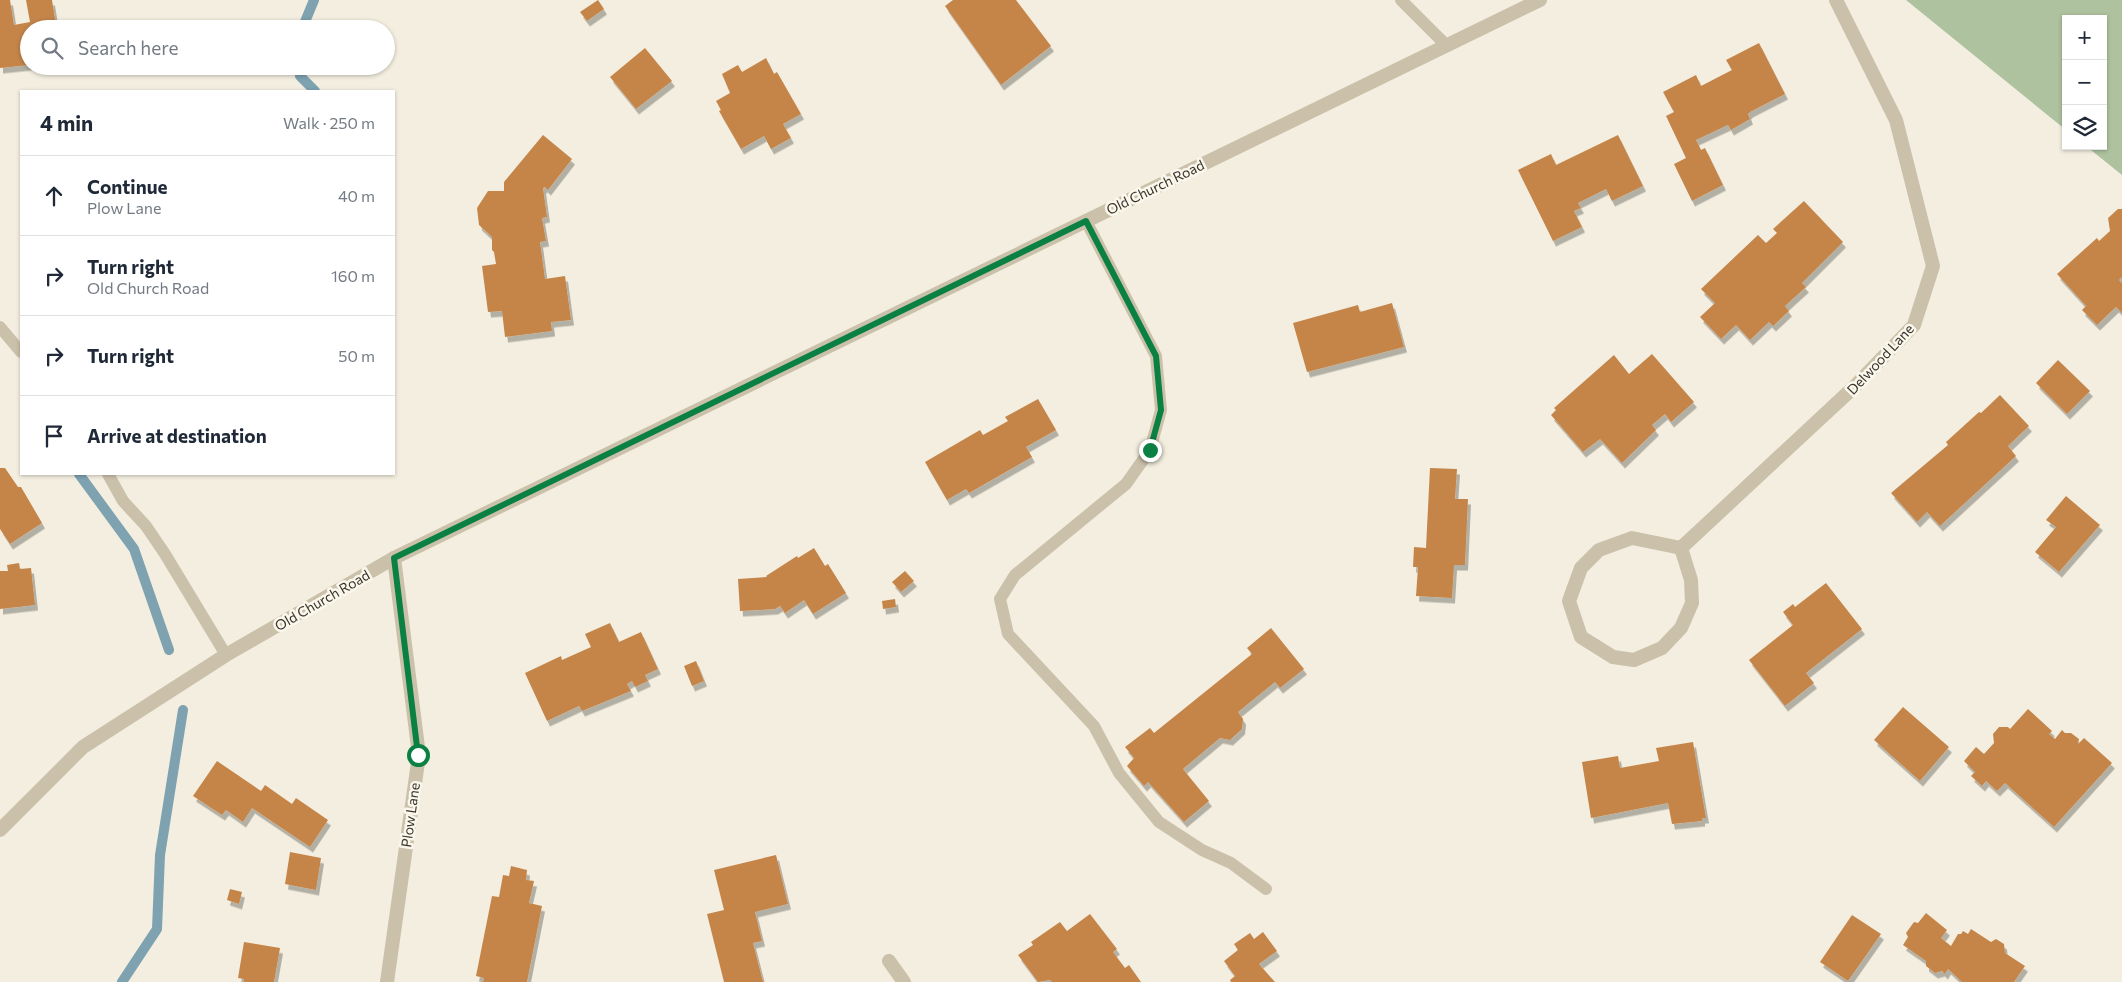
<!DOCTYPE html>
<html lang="en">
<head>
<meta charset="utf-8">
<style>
  body { margin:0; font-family:Commissioner,sans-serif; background:#f6f6f7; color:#1f2937 }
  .controls { position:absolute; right:15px; top:15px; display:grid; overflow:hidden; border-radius:0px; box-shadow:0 1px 4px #0004 }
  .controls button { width:45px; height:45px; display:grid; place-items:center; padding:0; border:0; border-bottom:1px solid #e0e1e3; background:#fff; color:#1f2937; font:25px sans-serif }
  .stop { position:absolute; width:15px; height:15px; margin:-11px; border:4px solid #0b8043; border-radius:50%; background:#fff }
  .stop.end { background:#0b8043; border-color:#fff; box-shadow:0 1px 5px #0008 }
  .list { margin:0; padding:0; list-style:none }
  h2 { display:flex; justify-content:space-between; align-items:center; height:65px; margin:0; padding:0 20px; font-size:21px }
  h2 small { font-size:16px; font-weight:400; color:#747a83 }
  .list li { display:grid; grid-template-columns:32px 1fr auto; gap:15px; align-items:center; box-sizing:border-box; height:80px; padding:0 20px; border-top:1px solid #e0e1e3 }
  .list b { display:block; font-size:19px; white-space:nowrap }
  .list p { margin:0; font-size:16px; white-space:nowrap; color:#747a83 }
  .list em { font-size:16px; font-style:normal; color:#747a83 }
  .icon { flex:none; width:28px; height:28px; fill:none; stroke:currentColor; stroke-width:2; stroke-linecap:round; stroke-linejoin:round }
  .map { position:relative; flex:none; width:2122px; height:982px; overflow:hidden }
  .search { position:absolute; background:#fff; box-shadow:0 1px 4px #0004; left:20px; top:20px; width:375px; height:55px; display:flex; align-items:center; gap:12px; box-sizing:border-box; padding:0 18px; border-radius:28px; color:#747a83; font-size:19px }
  .panel { position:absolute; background:#fff; box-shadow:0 1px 4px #0004; left:20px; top:90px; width:375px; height:385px; border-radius:0px }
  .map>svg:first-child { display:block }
  .green { fill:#aec29f }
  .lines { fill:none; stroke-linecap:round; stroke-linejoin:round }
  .stream { stroke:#7ea2b0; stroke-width:10 }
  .building { fill:#c5854a; filter:url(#shadow) }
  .service { stroke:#cbc1aa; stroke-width:12 }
  .minor { stroke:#cbc1aa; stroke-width:14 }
  .route { stroke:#0b8043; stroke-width:6 }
  .labels { text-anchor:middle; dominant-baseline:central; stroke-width:5; stroke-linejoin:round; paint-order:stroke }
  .street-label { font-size:14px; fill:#39322a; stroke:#faf7ec }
</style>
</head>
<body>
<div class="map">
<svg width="2122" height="982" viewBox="0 0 2122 982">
  <defs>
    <filter id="shadow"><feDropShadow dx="3" dy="5.5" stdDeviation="0" flood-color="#0004"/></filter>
  </defs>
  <rect width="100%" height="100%" fill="#f3eedf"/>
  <polygon class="green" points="1906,0 2122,0 2122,175 2086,146 2103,146 2103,19 2066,19 2066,130"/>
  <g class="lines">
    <g class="stream">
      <polyline points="302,29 314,0"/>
      <polyline points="300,66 300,76 315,91"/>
      <polyline points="79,474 134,549 169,650"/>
      <polyline points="122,982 157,929 160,855 183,710"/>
    </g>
  </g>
  <g class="building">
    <polygon points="0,0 10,0 14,25 30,22 26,0 52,0 56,25 73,23 74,29 29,29 29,65 0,68"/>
    <polygon points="598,0 604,9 587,21 580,12"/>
    <polygon points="953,0 1016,0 1051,46 1001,85 945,6"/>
    <polygon points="1759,43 1785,94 1750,112 1748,114 1750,119 1731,130 1728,125 1696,140 1701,150 1705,148 1723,185 1692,201 1674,164 1686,158 1666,116 1674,112 1663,92 1696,75 1701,86 1732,70 1726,60"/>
    <polygon points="645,48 672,81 636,109 610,77"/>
    <polygon points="766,58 774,74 777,72 801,114 783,124 791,138 771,149 764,136 741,149 719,111 721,110 716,101 730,93 722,74 738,65 742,72"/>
    <polygon points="543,135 572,159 548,190 545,187 543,188 547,217 542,218 546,241 540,242 545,279 565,276 571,320 551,322 552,331 505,337 502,311 488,312 482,266 496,264 494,252 492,250 492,237 479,225 477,208 488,191 504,191 504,182"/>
    <polygon points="1618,135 1643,186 1612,201 1606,189 1578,203 1581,208 1574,211 1582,227 1553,241 1518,170 1551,154 1556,165"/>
    <polygon points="1804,201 1843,242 1802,283 1806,287 1785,306 1789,311 1773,326 1769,322 1750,340 1736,325 1721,339 1700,317 1715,303 1701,289 1758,235 1766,243 1777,233 1773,229"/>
    <polygon points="2118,209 2122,209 2122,277 2119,280 2122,283 2122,313 2116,307 2097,325 2082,310 2086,306 2057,274 2097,238 2099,241 2110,231 2108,218"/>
    <polygon points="1392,303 1404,347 1307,372 1293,323 1358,305 1360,312"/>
    <polygon points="1652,354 1694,402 1671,422 1665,414 1652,425 1656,430 1622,463 1600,439 1583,452 1551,415 1556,410 1554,408 1614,355 1629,374"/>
    <polygon points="2058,360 2090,391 2067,414 2036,383"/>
    <polygon points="2000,395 2029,426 2008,446 2016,456 1940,526 1927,512 1917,522 1891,493 1948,445 1946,442 1979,412 1981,413"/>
    <polygon points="1038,399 1056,430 1026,447 1032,457 969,493 966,489 947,500 925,462 980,430 983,435 1008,421 1005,417"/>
    <polygon points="0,468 5,468 18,487 21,487 42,523 10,544 0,529"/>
    <polygon points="1430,468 1457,469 1455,499 1468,499 1465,565 1454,565 1452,598 1416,596 1418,567 1413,567 1414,547 1426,548"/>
    <polygon points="2066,496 2100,525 2059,572 2035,552 2056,527 2046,520"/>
    <polygon points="814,548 825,566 828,564 846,593 813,614 804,600 785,613 780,606 775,609 740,611 738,579 767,577 766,576 797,556 798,558"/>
    <polygon points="19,563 20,569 31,568 35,605 0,609 0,571 8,571 7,565"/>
    <polygon points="905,571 914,581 901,592 892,582"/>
    <polygon points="1826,583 1862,629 1806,673 1814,683 1785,706 1749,660 1793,625 1783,612 1793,604 1795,607"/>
    <polygon points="895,599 896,607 883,609 882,601"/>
    <polygon points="610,623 619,642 641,632 658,669 645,675 648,681 635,687 632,681 627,684 631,691 582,711 579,706 547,721 525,673 561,656 562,660 591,647 585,634"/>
    <polygon points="1271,628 1304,669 1280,688 1275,682 1238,712 1243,719 1242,729 1230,740 1220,738 1183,769 1209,801 1184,822 1148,782 1144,786 1127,766 1134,758 1125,747 1150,728 1154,733 1252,654 1247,648"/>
    <polygon points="696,661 704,681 692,686 684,666"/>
    <polygon points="1903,707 1949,747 1920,781 1874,740"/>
    <polygon points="2028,709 2052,731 2049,734 2055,739 2062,730 2065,733 2071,733 2079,739 2078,744 2084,738 2112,763 2054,827 2005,783 1997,791 1986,781 1982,786 1971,776 1975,772 1964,761 1976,747 1984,754 1994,743 1993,734 1999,727 2008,727 2010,729"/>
    <polygon points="1693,742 1706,818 1702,818 1702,821 1672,824 1668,803 1591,818 1582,762 1618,756 1620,768 1659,761 1656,748"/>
    <polygon points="217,761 261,791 265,785 292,804 296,798 328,820 310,847 252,808 243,822 226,810 222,815 193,796"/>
    <polygon points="290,852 321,858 316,890 285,884"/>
    <polygon points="776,855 788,904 755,912 762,941 753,943 763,982 724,982 707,914 724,910 714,870"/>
    <polygon points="511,866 527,870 526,880 534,881 529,903 542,906 527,982 483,982 484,978 476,976 492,896 499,897 503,875 509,876"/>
    <polygon points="230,889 242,892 239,904 227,900"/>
    <polygon points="1926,913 1947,930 1941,938 1951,946 1958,934 1961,934 1963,931 1968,934 1971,929 1991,942 1996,939 2004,944 2005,953 2025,966 2014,982 1962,982 1948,969 1945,974 1942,971 1935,973 1926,966 1926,961 1903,945 1908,937 1906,933 1914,922 1918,923"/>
    <polygon points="1090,914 1117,949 1113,952 1125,968 1129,965 1141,982 1052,982 1050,980 1038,982 1018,955 1033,945 1031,942 1060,922 1067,931"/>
    <polygon points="1852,915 1881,934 1848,981 1820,962"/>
    <polygon points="1263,932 1277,951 1259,964 1275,982 1231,982 1230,980 1235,976 1224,961 1238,950 1234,944 1250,933 1254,939"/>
    <polygon points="244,942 280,948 274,982 244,982 244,979 238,978"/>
  </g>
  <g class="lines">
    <g class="service">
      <polyline points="1401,0 1447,46"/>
      <polyline points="1086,221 1156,356 1161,410 1150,450 1126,484 1015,575 1000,599 1008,634 1094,726 1119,773 1159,822 1202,850 1231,863 1266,889"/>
      <polyline points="0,327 21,352"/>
      <polyline points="108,474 123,501 146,526 165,554 226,655"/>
    </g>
    <g class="minor">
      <polygon points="1632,538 1681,548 1691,580 1692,603 1681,628 1662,648 1634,660 1613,657 1581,637 1569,601 1581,568 1599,550"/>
      <polyline points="1681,548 1853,388 1914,325 1933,266 1896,120 1836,0"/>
      <polyline points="0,830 83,747 226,655 394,558 1540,0"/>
      <polyline points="889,961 904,982"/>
      <polyline points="387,982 419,755 394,558"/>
    </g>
  </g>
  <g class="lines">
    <polyline class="route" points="418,755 394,558 1086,221 1156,356 1161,410 1150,450"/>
  </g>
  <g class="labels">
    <g class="street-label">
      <text transform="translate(1155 187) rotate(-26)">Old Church Road</text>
      <text transform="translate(1880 359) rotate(-47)">Delwood Lane</text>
      <text transform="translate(322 600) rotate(-30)">Old Church Road</text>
      <text transform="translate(410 815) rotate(-82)">Plow Lane</text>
    </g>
  </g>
</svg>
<div class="controls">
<button>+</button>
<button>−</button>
<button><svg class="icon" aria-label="layers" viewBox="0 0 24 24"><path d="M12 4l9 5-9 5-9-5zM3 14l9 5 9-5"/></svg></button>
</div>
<div class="stop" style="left:418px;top:755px"></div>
<div class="stop end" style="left:1150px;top:450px"></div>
<div class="search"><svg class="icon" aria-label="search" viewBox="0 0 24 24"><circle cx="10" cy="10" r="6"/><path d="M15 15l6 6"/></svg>Search here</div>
<section class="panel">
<h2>4 min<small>Walk · 250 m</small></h2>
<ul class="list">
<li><svg class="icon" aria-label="ahead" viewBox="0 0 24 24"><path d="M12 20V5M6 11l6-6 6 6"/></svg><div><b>Continue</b><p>Plow Lane</p></div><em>40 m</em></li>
<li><svg class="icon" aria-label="right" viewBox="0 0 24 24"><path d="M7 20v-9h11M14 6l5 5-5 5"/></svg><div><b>Turn right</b><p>Old Church Road</p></div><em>160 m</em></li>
<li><svg class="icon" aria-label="right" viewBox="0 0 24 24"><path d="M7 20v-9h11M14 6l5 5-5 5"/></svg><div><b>Turn right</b></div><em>50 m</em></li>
<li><svg class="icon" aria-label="arrive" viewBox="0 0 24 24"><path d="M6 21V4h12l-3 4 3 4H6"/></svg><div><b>Arrive at destination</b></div></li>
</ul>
</section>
</div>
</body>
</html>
